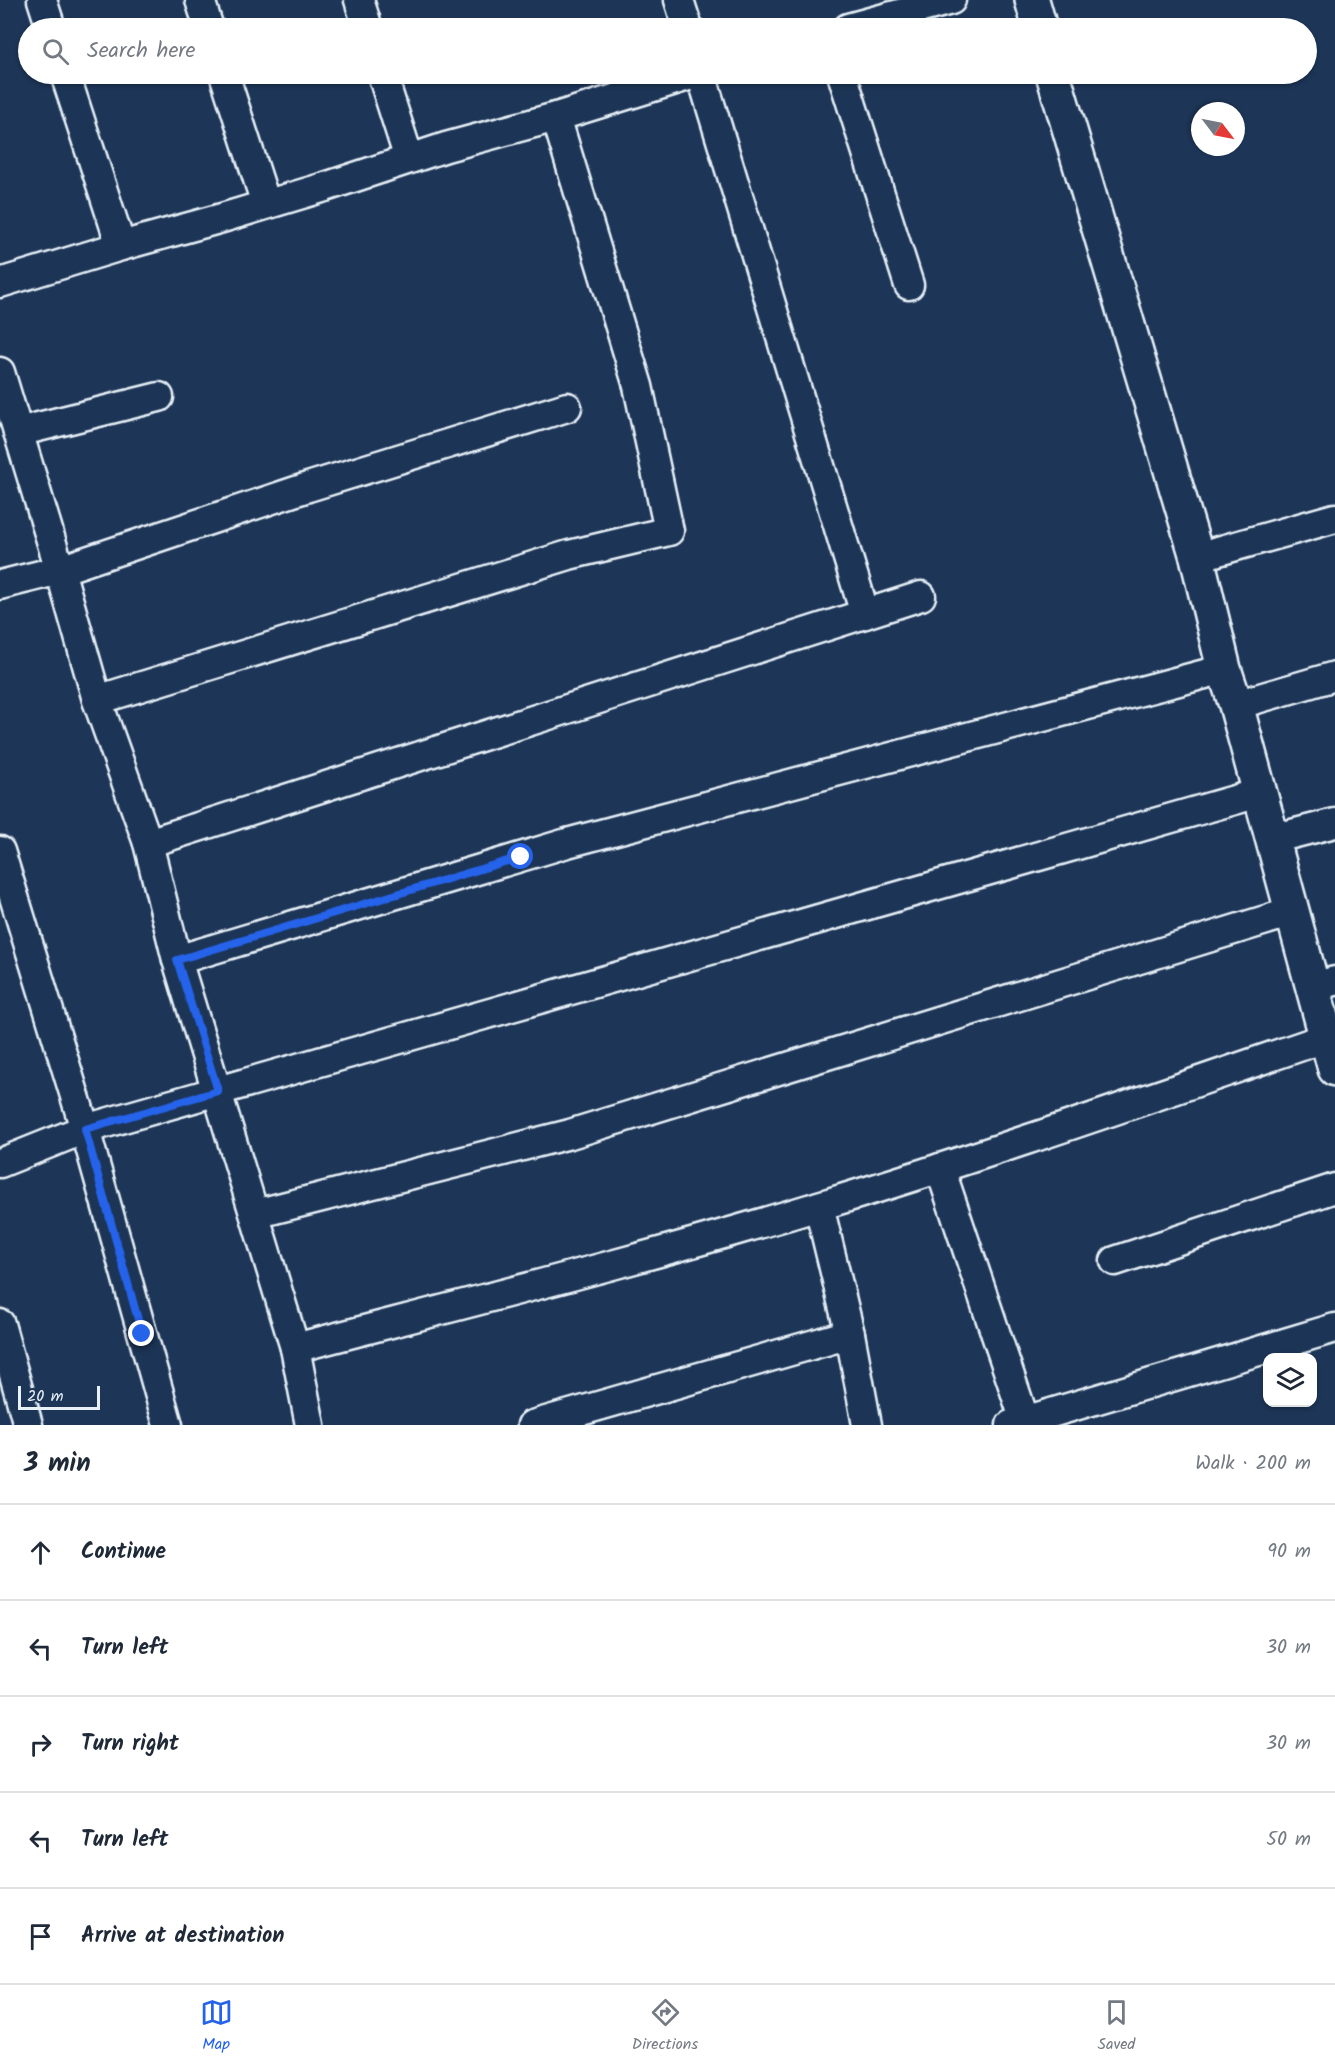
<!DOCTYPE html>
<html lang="en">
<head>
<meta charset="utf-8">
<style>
  body { margin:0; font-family:Kalam,sans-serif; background:#f2f2f3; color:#1f2937 }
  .controls { position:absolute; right:18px; bottom:18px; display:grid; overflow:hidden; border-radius:12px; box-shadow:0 2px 4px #0004 }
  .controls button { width:54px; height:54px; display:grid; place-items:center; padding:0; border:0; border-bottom:2px solid #e0e1e3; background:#fff; color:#1f2937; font:30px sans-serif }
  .compass { position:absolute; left:1191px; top:102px; width:54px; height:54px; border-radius:50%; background:#fff; box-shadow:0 2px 4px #0004; rotate:122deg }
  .scale { position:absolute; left:18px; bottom:15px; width:82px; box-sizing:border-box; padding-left:6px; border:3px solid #e8f1f8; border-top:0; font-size:16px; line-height:21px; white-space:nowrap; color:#e8f1f8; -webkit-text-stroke:4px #1d3557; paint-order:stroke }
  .stop { position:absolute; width:18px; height:18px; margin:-14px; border:4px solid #2563eb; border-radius:50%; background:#fff }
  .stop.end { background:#2563eb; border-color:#fff; box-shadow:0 2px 6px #0008 }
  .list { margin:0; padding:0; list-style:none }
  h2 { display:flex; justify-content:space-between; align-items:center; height:78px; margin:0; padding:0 24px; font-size:26px }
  h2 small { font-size:20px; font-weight:400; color:#747a83 }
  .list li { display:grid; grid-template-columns:39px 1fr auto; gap:18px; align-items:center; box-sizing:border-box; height:96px; padding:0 24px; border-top:2px solid #e0e1e3 }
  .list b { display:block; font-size:22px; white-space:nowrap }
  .list em { font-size:20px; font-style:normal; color:#747a83 }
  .icon { flex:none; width:33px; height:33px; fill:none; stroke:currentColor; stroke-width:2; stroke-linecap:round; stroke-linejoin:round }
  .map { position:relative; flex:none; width:1335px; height:1425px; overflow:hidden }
  .search { position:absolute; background:#fff; box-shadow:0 2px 4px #0004; left:18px; right:18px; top:18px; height:66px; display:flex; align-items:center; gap:15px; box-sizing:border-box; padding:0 21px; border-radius:33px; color:#747a83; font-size:22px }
  .sheet { height:558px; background:#fff }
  nav { display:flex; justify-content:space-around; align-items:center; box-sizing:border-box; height:84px; border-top:2px solid #e0e1e3; background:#fff; font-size:16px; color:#747a83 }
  nav a { display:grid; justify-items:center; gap:3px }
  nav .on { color:#2563eb }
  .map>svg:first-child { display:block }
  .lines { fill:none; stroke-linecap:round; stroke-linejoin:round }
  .minor-casing { stroke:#e8f1f8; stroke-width:33 }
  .tertiary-casing { stroke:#e8f1f8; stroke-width:38 }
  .minor { stroke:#1d3557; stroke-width:28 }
  .tertiary { stroke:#1d3557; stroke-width:33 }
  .route { stroke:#2563eb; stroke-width:8 }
</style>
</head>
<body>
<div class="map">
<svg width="1335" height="1425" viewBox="0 0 1335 1425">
  <rect width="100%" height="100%" fill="#1d3557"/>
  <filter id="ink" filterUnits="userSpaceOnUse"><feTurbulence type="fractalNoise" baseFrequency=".0167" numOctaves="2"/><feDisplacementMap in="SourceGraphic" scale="12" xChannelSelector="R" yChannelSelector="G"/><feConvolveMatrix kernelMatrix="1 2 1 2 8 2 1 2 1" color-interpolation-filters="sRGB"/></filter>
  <g filter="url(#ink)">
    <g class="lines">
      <defs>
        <g id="minor">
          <polyline points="42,0 51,28"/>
          <polyline points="200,0 209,28"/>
          <polyline points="359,0 368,28"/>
          <polyline points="679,0 688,28"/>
          <polyline points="848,28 951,0"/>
          <polyline points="65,74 121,246"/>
          <polyline points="224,74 266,204"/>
          <polyline points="382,74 409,159"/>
          <polyline points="701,74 865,614"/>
          <polyline points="842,74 909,285"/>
          <polyline points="0,283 121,246 222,218 325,187 446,147 556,117 695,74"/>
          <polyline points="0,372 60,570 308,487 567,407"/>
          <polyline points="18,432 159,397"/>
          <polyline points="1197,557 1335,518"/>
          <polyline points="0,585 60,570 97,700 148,843 177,960 295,1348 310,1425"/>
          <polyline points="97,700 569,555 669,531 638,386 556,117"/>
          <polyline points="1236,705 1335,676"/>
          <polyline points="1272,839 1335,823"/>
          <polyline points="148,843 921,596"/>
          <polyline points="0,851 85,1129 168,1425"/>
          <polyline points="177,960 567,843 1224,669"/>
          <polyline points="1312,987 1335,981"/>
          <polyline points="0,1163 85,1129 1259,793"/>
          <polyline points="940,1168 1025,1421"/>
          <polyline points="819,1206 850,1334 867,1425"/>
          <polyline points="255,1214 570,1134 1292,912"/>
          <polyline points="1115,1261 1335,1188"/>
          <polyline points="0,1324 28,1425"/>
          <path d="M295 1348C471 1302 648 1258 822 1205 991 1154 1158 1095 1325 1038"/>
          <polyline points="532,1425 850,1334"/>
          <polyline points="1011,1425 1335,1328"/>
        </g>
        <g id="tertiary">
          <polyline points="1032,0 1040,28"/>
          <polyline points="1053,74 1197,557 1224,669 1236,705 1335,1069"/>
        </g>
      </defs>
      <use href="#minor" class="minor-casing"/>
      <use href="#tertiary" class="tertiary-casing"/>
      <use href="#minor" class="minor"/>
      <use href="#tertiary" class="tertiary"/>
    </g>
  </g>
  <g class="lines" filter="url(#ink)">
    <polyline class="route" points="142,1334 85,1129 218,1091 177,960 521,857"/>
  </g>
</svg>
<div class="controls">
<button><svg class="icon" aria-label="layers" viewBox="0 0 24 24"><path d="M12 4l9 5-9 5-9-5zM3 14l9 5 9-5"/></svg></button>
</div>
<svg class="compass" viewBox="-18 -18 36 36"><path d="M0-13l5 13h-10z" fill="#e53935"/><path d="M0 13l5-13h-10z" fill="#747a83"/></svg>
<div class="scale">20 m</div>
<div class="stop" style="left:521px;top:857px"></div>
<div class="stop end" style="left:142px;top:1334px"></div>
<div class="search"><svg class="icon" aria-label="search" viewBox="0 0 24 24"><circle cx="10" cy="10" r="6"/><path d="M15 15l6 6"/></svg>Search here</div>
</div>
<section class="sheet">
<h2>3 min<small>Walk · 200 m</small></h2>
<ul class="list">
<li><svg class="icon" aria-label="ahead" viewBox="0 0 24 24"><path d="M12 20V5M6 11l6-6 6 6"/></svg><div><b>Continue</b></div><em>90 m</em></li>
<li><svg class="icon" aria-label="left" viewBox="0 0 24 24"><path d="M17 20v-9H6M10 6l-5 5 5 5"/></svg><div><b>Turn left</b></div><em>30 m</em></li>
<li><svg class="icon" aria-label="right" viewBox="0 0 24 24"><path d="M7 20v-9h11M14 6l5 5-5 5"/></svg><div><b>Turn right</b></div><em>30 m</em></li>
<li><svg class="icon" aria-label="left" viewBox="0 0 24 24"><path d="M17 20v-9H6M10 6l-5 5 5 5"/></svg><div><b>Turn left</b></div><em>50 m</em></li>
<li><svg class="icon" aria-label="arrive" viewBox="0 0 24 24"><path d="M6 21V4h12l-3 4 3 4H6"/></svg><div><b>Arrive at destination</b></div></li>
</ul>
</section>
<nav>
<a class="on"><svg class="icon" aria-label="map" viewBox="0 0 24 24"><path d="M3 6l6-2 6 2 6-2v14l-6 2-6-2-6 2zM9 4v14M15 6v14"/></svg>Map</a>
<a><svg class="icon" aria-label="directions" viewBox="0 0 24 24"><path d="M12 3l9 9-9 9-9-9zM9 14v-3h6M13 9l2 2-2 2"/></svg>Directions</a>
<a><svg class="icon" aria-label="saved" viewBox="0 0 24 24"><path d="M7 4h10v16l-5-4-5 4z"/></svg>Saved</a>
</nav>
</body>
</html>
